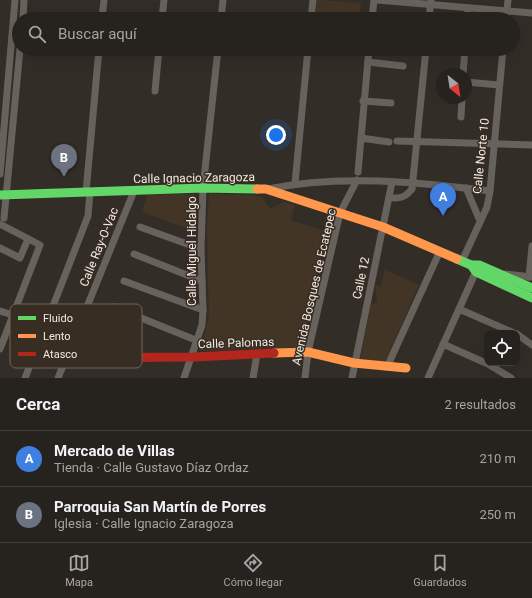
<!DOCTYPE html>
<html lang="es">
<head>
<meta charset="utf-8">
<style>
  body { margin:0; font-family:Roboto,sans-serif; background:#322f2b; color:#f1f3f6 }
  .controls { position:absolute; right:12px; bottom:12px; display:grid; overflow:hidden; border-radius:8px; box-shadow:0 4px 16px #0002 }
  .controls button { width:36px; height:36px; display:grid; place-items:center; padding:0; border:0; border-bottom:1px solid #423f3c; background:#26221e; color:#f1f3f6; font:20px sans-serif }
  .compass { position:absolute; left:436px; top:68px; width:36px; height:36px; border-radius:50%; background:#26221e; box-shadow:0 4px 16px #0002; rotate:150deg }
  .you { position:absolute; left:276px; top:135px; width:14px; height:14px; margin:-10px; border:3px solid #fff; border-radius:50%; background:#1a73e8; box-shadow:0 0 0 6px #1a73e833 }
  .badge { display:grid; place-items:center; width:26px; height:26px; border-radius:50%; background:#aea8a2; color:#fff; font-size:13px; font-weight:700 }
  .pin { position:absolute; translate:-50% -33px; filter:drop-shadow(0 1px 2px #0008) }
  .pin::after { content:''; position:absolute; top:21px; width:14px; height:12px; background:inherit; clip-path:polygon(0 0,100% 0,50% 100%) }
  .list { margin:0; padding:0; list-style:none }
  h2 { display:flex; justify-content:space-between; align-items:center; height:52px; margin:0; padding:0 16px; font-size:17px }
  h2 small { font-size:13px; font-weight:400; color:#a4a4a4 }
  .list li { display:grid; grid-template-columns:26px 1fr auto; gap:12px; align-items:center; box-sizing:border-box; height:56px; padding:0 16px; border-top:1px solid #423f3c }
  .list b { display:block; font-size:15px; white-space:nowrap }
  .list p { margin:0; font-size:13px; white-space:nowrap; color:#a4a4a4 }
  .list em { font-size:13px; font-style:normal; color:#a4a4a4 }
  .icon { flex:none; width:22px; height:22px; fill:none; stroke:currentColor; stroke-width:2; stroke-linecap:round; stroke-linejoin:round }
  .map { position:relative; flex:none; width:532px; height:378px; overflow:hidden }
  .search { position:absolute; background:#26221e; box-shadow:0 4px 16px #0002; left:12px; right:12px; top:12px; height:44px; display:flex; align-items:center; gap:10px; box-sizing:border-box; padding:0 14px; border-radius:22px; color:#a4a4a4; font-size:15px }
  .sheet { height:164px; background:#26221e }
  nav { display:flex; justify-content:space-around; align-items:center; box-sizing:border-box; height:56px; border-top:1px solid #423f3c; background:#26221e; font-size:11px; color:#a4a4a4 }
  nav a { display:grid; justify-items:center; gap:2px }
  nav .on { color:#aea8a2 }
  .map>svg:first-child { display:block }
  .built { fill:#433526 }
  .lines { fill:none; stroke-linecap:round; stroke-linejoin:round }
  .street { stroke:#68625c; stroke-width:7 }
  .fast { stroke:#63d668; stroke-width:9 }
  .slow { stroke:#ff974d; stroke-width:9 }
  .jam { stroke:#b3261e; stroke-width:9 }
  .labels { text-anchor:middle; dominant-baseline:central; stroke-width:3; stroke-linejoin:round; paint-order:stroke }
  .street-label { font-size:12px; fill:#f1eae3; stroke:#382d23 }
  .key { fill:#382d23; stroke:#70665d; stroke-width:1 }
  .key-label { font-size:11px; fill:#f1eae3 }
</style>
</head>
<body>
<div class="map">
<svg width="532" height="378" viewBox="0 0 532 378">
  <rect width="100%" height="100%" fill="#332d28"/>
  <g class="built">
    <polygon points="317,0 361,3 359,19 315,19"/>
    <polygon points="195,194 194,231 142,212 148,195"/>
    <polygon points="209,194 253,195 262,197 270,209 283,202 295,205 291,220 327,232 302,347 200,351 209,316 207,232"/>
    <polygon points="385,270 419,285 385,362 360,359 371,304 377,303 375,285 381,286"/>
  </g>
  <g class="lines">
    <g class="street">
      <polyline points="377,0 532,13"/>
      <polyline points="23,19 24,0"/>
      <polyline points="102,19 104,0"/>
      <polyline points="162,19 164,0"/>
      <polyline points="221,19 223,0"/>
      <polyline points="311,19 313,0"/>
      <polyline points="372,19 374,0"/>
      <polyline points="429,19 431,0"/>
      <polyline points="467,19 468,9"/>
      <polyline points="506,19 508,0"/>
      <polyline points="368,62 403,66"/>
      <polyline points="463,74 465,49"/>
      <polyline points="466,82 499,85"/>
      <polyline points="155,91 159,49"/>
      <polyline points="363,101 391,103"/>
      <polyline points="461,117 462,98"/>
      <polyline points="361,138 389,142"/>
      <polyline points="397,141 532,145"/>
      <polyline points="358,172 369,49"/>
      <polyline points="0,174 15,0"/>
      <polyline points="295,183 308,49"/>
      <polyline points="466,188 480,221"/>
      <path d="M268 189C340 174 418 182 490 191"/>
      <polyline points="86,192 99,49"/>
      <path d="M389 197C399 200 406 197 412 189L426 49"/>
      <polyline points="4,218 20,49"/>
      <polyline points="0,224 40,245 0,349"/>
      <polyline points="140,227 201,249"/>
      <polyline points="0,248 20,258 28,239"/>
      <polyline points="134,254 202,281"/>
      <polyline points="462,261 487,207 490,191 503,49"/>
      <polyline points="506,274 532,277"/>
      <polyline points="529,277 532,246"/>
      <polyline points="124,281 203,310"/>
      <polyline points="114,307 198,341"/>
      <polyline points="459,309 514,333"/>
      <polyline points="0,311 13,315"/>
      <polyline points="517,334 532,345"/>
      <polyline points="443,344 488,364 511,378"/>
      <polyline points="387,367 440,251"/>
      <polyline points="25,378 88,216 90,192"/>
      <polyline points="58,378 134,191"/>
      <polyline points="184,378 202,325 203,310 201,249 203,188 218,49"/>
      <polyline points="253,378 257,354"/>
      <polyline points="305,378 308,352 340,213 357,180"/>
      <polyline points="352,378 392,182"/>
      <polyline points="428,378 477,269"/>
    </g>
    <g class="fast">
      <polyline points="0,195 203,188 257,189"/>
      <polyline points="457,259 471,265 476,272 532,298"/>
      <polyline points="471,265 479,265 532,288"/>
    </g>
    <g class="slow">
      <polyline points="257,189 266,189 383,227 457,259"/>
      <polyline points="274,353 308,352 354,363 406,368"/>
    </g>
    <polyline class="jam" points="66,358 193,357 274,353"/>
  </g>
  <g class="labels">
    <g class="street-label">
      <text transform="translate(481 156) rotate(-84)">Calle Norte 10</text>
      <text transform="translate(194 178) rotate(-1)">Calle Ignacio Zaragoza</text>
      <text transform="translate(99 247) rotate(-68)">Calle Ray-O-Vac</text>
      <text transform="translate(192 251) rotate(-90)">Calle Miguel Hidalgo</text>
      <text transform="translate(361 278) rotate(-78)">Calle 12</text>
      <text transform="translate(314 287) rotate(-77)">Avenida Bosques de Ecatepec</text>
      <text transform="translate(236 343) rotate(-2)">Calle Palomas</text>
    </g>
  </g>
  <rect x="10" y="304" width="132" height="64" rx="6" class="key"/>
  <rect x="18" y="316" width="18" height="4" fill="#63d668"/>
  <rect x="18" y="334" width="18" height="4" fill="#ff974d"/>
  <rect x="18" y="352" width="18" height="4" fill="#b3261e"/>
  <g class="key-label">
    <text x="43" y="322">Fluido</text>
    <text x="43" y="340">Lento</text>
    <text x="43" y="358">Atasco</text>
  </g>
</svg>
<div class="controls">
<button><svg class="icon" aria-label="locate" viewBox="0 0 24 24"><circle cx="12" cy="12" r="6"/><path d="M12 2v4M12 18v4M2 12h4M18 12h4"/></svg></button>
</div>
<svg class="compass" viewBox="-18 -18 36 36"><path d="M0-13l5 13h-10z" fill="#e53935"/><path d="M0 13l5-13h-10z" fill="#a4a4a4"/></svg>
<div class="you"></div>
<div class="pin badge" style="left:443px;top:216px;background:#3f7fe0">A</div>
<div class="pin badge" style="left:64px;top:177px;background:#6b7280">B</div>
<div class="search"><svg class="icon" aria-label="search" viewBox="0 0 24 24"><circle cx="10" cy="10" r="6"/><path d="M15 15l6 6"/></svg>Buscar aquí</div>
</div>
<section class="sheet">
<h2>Cerca<small>2 resultados</small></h2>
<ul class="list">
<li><span class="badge" style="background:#3f7fe0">A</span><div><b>Mercado de Villas</b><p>Tienda · Calle Gustavo Díaz Ordaz</p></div><em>210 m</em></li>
<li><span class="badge" style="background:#6b7280">B</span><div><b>Parroquia San Martín de Porres</b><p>Iglesia · Calle Ignacio Zaragoza</p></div><em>250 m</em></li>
</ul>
</section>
<nav>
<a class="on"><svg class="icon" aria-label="map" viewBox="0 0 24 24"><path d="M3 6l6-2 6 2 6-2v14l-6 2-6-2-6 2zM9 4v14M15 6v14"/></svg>Mapa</a>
<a><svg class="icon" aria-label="directions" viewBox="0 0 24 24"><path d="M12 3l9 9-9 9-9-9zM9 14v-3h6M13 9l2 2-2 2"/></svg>Cómo llegar</a>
<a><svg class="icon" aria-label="saved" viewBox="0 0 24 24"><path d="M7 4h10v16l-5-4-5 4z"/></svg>Guardados</a>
</nav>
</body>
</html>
